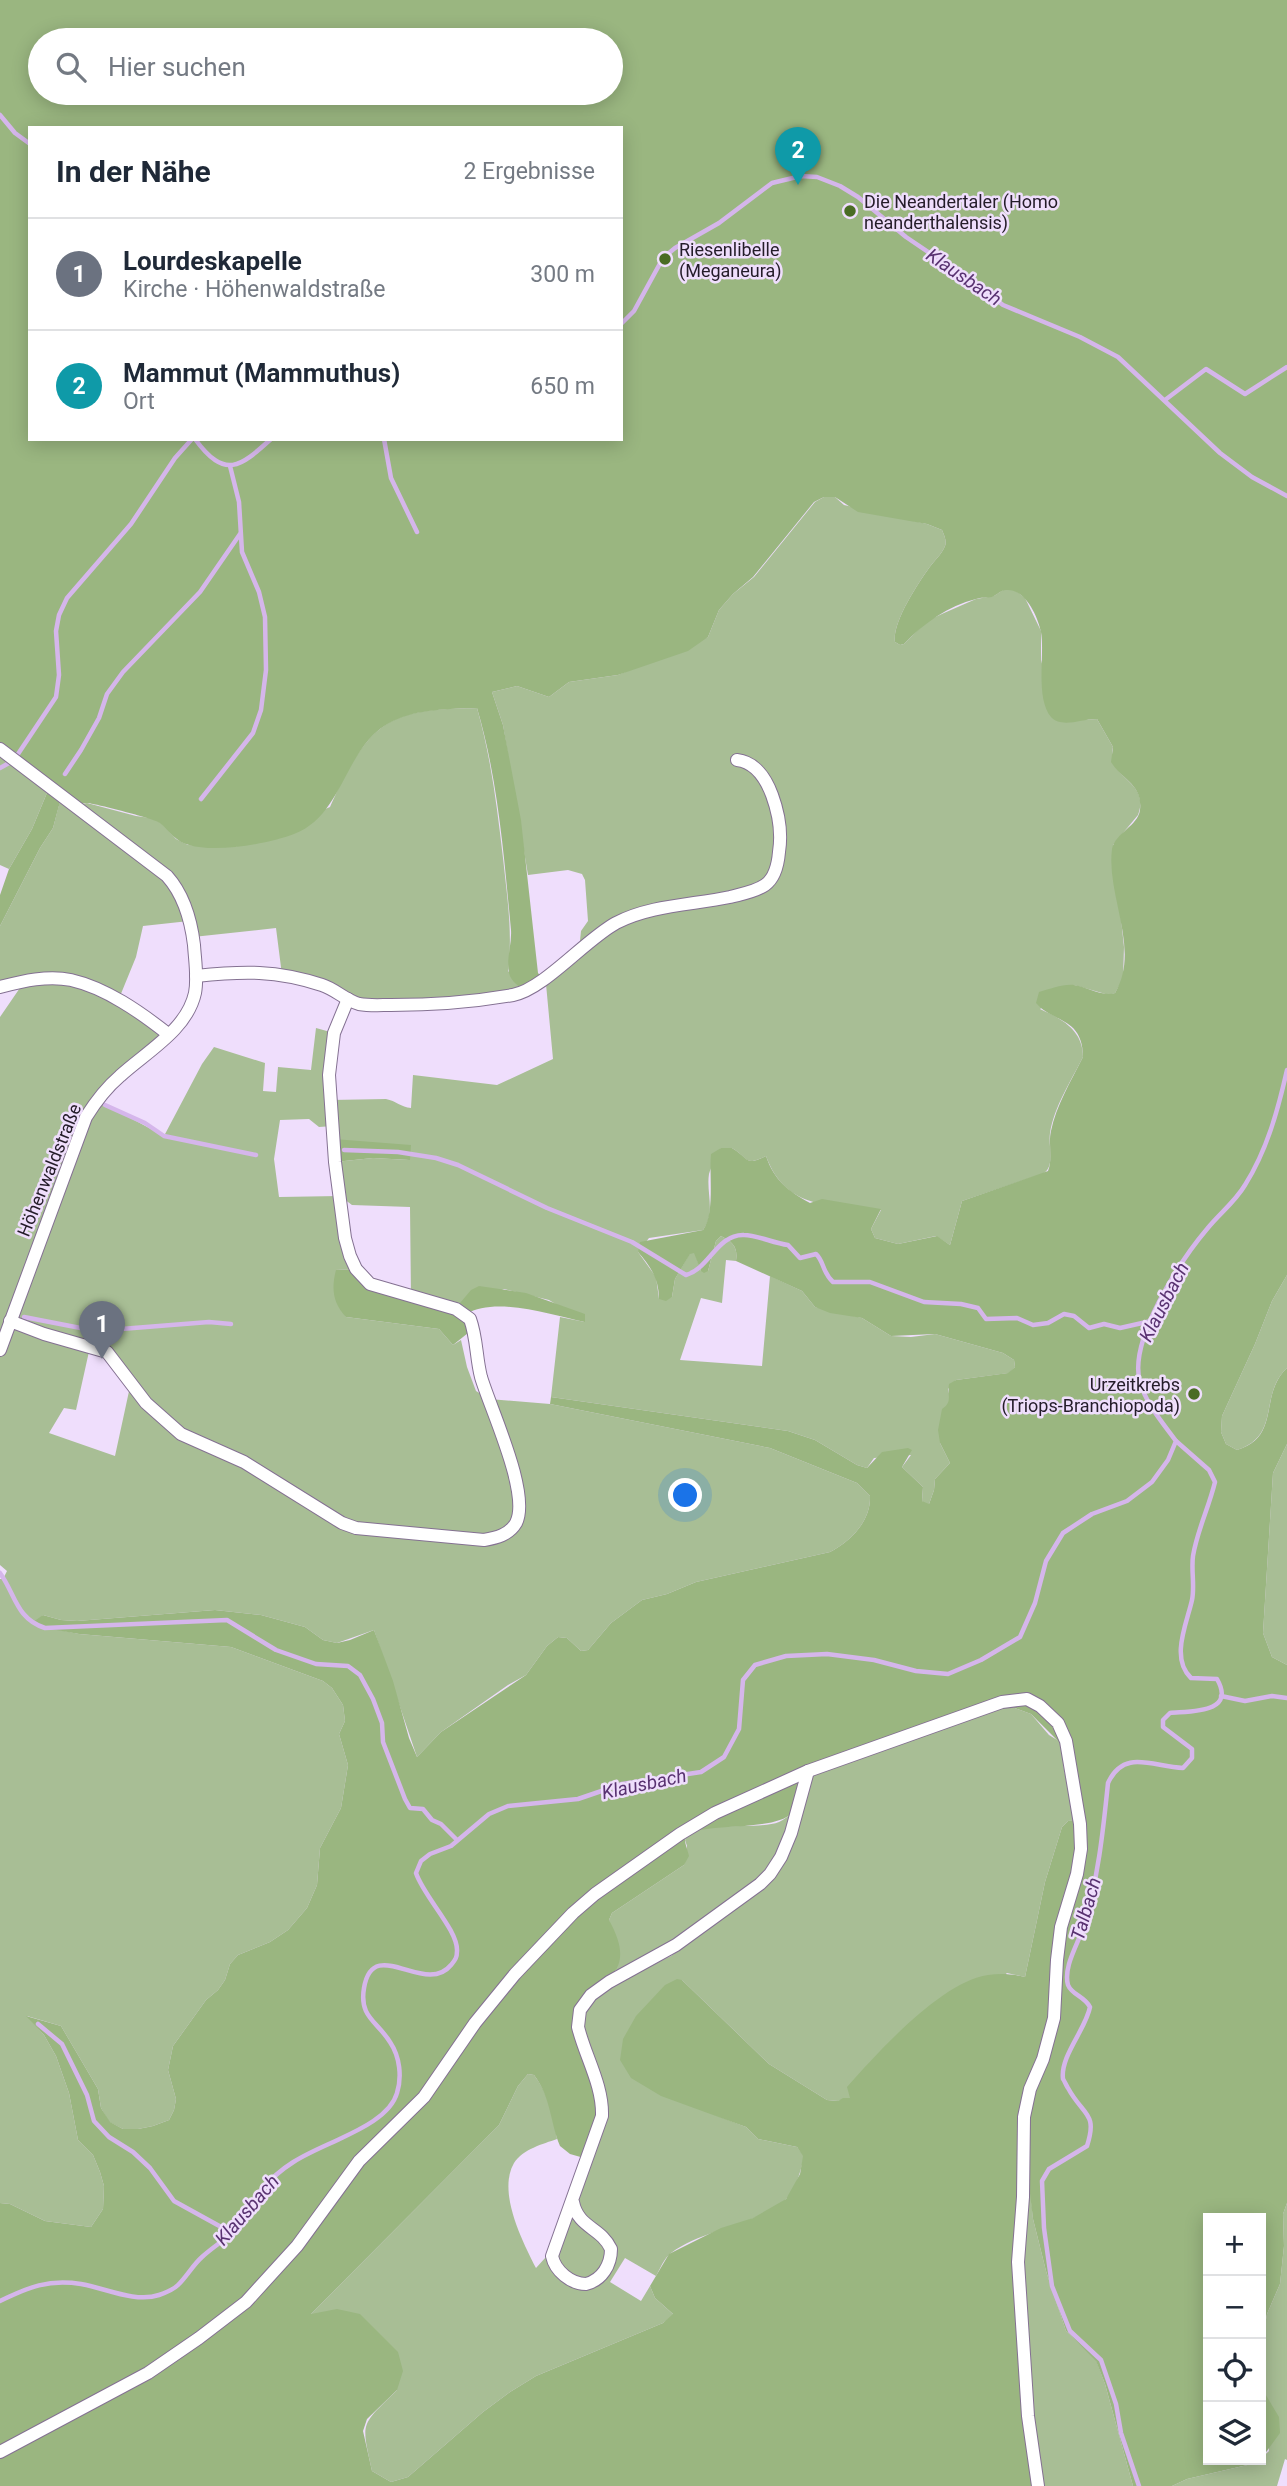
<!DOCTYPE html>
<html lang="de">
<head>
<meta charset="utf-8">
<style>
  body { margin:0; font-family:Roboto,sans-serif; background:#f6f6f7; color:#1f2937 }
  .controls { position:absolute; right:21px; bottom:21px; display:grid; overflow:hidden; border-radius:0px; box-shadow:0 4px 18px #0003 }
  .controls button { width:63px; height:63px; display:grid; place-items:center; padding:0; border:0; border-bottom:2px solid #e0e1e3; background:#fff; color:#1f2937; font:35px sans-serif }
  .you { position:absolute; left:686px; top:1496px; width:24px; height:24px; margin:-18px; border:5px solid #fff; border-radius:50%; background:#1a73e8; box-shadow:0 0 0 10px #1a73e833 }
  .badge { display:grid; place-items:center; width:46px; height:46px; border-radius:50%; background:#4a6c24; color:#fff; font-size:23px; font-weight:700 }
  .pin { position:absolute; translate:-50% -58px; filter:drop-shadow(0 2px 4px #0008) }
  .pin::after { content:''; position:absolute; top:37px; width:24px; height:21px; background:inherit; clip-path:polygon(0 0,100% 0,50% 100%) }
  .list { margin:0; padding:0; list-style:none }
  h2 { display:flex; justify-content:space-between; align-items:center; height:91px; margin:0; padding:0 28px; font-size:30px }
  h2 small { font-size:23px; font-weight:400; color:#747a83 }
  .list li { display:grid; grid-template-columns:46px 1fr auto; gap:21px; align-items:center; box-sizing:border-box; height:112px; padding:0 28px; border-top:2px solid #e0e1e3 }
  .list b { display:block; font-size:26px; white-space:nowrap }
  .list p { margin:0; font-size:23px; white-space:nowrap; color:#747a83 }
  .list em { font-size:23px; font-style:normal; color:#747a83 }
  .icon { flex:none; width:38px; height:38px; fill:none; stroke:currentColor; stroke-width:2; stroke-linecap:round; stroke-linejoin:round }
  .map { position:relative; flex:none; width:1287px; height:2486px; overflow:hidden }
  .search { position:absolute; background:#fff; box-shadow:0 4px 18px #0003; left:28px; top:28px; width:595px; height:77px; display:flex; align-items:center; gap:18px; box-sizing:border-box; padding:0 24px; border-radius:38px; color:#747a83; font-size:26px }
  .panel { position:absolute; background:#fff; box-shadow:0 4px 18px #0003; left:28px; top:126px; width:595px; height:315px; border-radius:0px }
  .map>svg:first-child { display:block }
  .green { fill:#a8be95; fill-rule:evenodd }
  .forest { fill:#9ab680; fill-rule:evenodd }
  .lines { fill:none; stroke-linecap:round; stroke-linejoin:round }
  .stream { stroke:#d5b6eb; stroke-width:4.5 }
  .street-casing { stroke:#847192; stroke-width:14 }
  .street { stroke:#fff; stroke-width:12 }
  .poi-dot { fill:#4a6c24; stroke:#efdefc; stroke-width:2.5 }
  .labels { text-anchor:middle; dominant-baseline:central; stroke-width:5; stroke-linejoin:round; paint-order:stroke }
  .poi-label { font-size:18px; fill:#241c29; stroke:#efdefc; text-anchor:start }
  .street-label { font-size:18px; fill:#241c29; stroke:#efdefc }
  .water-label { font-size:19px; font-style:italic; fill:#593271; stroke:#efdefc }
</style>
</head>
<body>
<div class="map">
<svg width="1287" height="2486" viewBox="0 0 1287 2486">
  <rect width="100%" height="100%" fill="#efdefc"/>
  <g class="green">
    <path d="M824 497H835L844 505 927 524 942 530C944 535 947 541 945 546 942 554 933 562 929 568 917 585 892 623 895 642L900 645 904 644 927 621 944 613 976 599 994 596 1003 590H1015L1025 598 1041 631V660L1057 721 1097 719 1113 747C1105 779 1151 780 1138 815L1113 845 1124 947 1123 979 1115 993 1109 995 1074 985 1040 1009C1062 1019 1083 1030 1083 1057 1071 1081 1054 1107 1050 1133 1048 1147 1056 1167 1042 1174L962 1201 950 1245 936 1236 898 1244 875 1238 871 1229 881 1210C832 1205 786 1211 766 1156 744 1167 749 1158 732 1148H721C718 1156 711 1166 709 1174 706 1193 716 1213 703 1230L649 1238 638 1252 656 1277 659 1299 672 1297 675 1279 690 1253H695L701 1271H708L716 1241 721 1236C733 1242 738 1247 736 1261L726 1260 722 1303 701 1298 680 1360 762 1366 770 1276 802 1291 815 1307 862 1318 891 1336 911 1337 935 1334 1003 1353 1014 1360 1015 1367 1009 1373 956 1380 948 1389 950 1398 940 1443 950 1463 935 1479 934 1490 929 1504H925L922 1501 923 1487 902 1467 911 1455 874 1458 867 1468 857 1465 815 1440 788 1431 551 1397 560 1317 585 1322 549 1300 504 1289 456 1309 411 1297 410 1207 352 1205 340 1196 356 1269 336 1270 346 1317 439 1329 453 1345 461 1340 467 1367 476 1391 489 1399 550 1404 770 1448 857 1483 870 1496C871 1521 851 1541 830 1552L696 1582 667 1594 642 1600 611 1623 588 1650 581 1651 567 1638 558 1637 547 1646 526 1675 508 1685 441 1732 417 1757 374 1630 337 1643 323 1640 305 1627 261 1615 215 1610 77 1621 61 1620 43 1615 36 1625 79 1634 231 1647 323 1681 332 1688 343 1705 345 1721 339 1734 348 1765 341 1808 320 1848 317 1885 307 1908 288 1930 270 1942 238 1955 230 1964 225 1980 218 1990 206 2000 173 2046 168 2070 176 2099 174 2110 169 2120 153 2126 138 2129H123L109 2122 101 2108 98 2089 61 2026 27 2016 44 2035 56 2056 69 2093 78 2140 93 2155 100 2172 104 2186 103 2209 91 2227 45 2221 10 2204 0 2203V1579H3L7 1571 0 1565V1017L24 982 0 987V926L40 848 53 828 61 797 73 806 87 803 136 816 150 818 159 821 176 839 188 845 235 847 330 807C343 778 362 736 392 721 417 708 449 709 477 708 491 757 497 807 503 858 507 896 513 933 508 971L527 992 363 1004 282 975 276 928 193 937 189 921 143 926 136 957 118 1001 168 1034 97 1100 164 1136 202 1064 214 1047 265 1063 263 1091 276 1092 278 1067 311 1070 316 1028 334 1033 331 1100 386 1099C396 1101 401 1107 411 1108L413 1075 497 1085 553 1059 546 984 579 950 581 931 588 921 585 880 582 874 568 870 528 875 503 725 492 692 517 686 549 697 569 682 618 675 708 637 719 610 733 594 754 577 815 502ZM309 1119 319 1127 333 1126 334 1139 410 1160 373 1158 335 1162 339 1196 279 1197 274 1159 280 1120ZM90 1347 120 1367 131 1382 115 1456 49 1433 64 1408 76 1410Z"/>
    <polygon points="0,749 49,788 32,829 9,869 0,865"/>
    <path d="M1287 1275V1368C1258 1395 1282 1435 1237 1450L1226 1444 1221 1432 1222 1416 1255 1344 1272 1301Z"/>
    <polygon points="1287,1444 1287,1665 1272,1657 1263,1633 1273,1473"/>
    <path d="M1007 1705 1031 1714 1049 1735 1062 1743 1064 1770 1076 1820 1068 1821 1062 1827 1045 1882 1025 1977 1007 1973 850 2098 838 2101 827 2100 769 2064 682 1980 710 2113 746 2127 758 2139 797 2147 804 2156C801 2170 796 2190 785 2200 755 2226 703 2229 671 2253 664 2258 660 2269 656 2276L625 2258 610 2282 641 2301 650 2286 655 2298 674 2315 663 2323 536 2376 510 2392 483 2412 408 2477 391 2482 372 2471C361 2420 360 2427 397 2390L310 2315 499 2125 518 2086 528 2074 534 2075C548 2093 554 2117 557 2139 543 2144 523 2149 514 2163 497 2192 523 2242 536 2268L546 2257 558 2275 590 2287 616 2257 579 2212 578 2202 603 2129 582 2019 586 2008 594 1998 619 1981 671 1956 766 1886 812 1774Z"/>
    <path d="M793 1813 781 1851 767 1873 664 1947 616 1971 609 1920 612 1913 684 1865 687 1846 685 1840C694 1819 757 1831 779 1822 784 1820 789 1815 793 1813Z"/>
    <path d="M1030 2185 1033 2219 1046 2271 1066 2331 1096 2360 1105 2384 1133 2486H1043C1032 2409 1024 2332 1024 2255 1024 2232 1028 2208 1030 2185Z"/>
    <polygon points="1287,2203 1287,2460 1285,2459 1277,2486 1172,2486 1187,2479 1256,2463 1269,2451 1266,2396 1261,2387 1261,2346 1267,2314 1280,2284 1284,2246 1283,2214"/>
    <path d="M571 2216 582 2227 597 2237 607 2252C596 2283 575 2291 557 2260Z"/>
  </g>
  <g class="forest">
    <path d="M0 0H1287V1275L1272 1301 1255 1344 1222 1416 1221 1432 1226 1444 1237 1450C1282 1436 1258 1395 1287 1368V1444L1273 1473 1263 1633 1272 1657 1287 1665V2203L1283 2214 1284 2246 1280 2284 1267 2314 1261 2346V2218H1208V2460H1260L1256 2463 1187 2479 1172 2486H1133L1105 2384 1096 2361 1066 2331 1046 2271 1033 2219 1029 2185 1020 2187 1032 2486H0V2203L10 2204 45 2221 91 2227 103 2209 104 2186 100 2172 93 2155 78 2140 69 2093 56 2056 44 2035 26 2016 61 2026 98 2089 101 2108 110 2122 123 2129H138L153 2126 169 2120 174 2110 176 2099 168 2070 173 2046 206 2000 218 1990 225 1980 230 1964 238 1955 270 1942 288 1930 307 1908 317 1885 320 1848 341 1808 348 1765 339 1734 345 1721 343 1705 332 1688 323 1681 231 1647 79 1634 45 1628 33 1622 43 1615 61 1620 77 1621 215 1610 261 1615 305 1627 323 1640 337 1643 350 1640 374 1630 393 1681 409 1738 417 1757 441 1732 526 1675 547 1646 558 1637 567 1638 581 1651 588 1650 611 1623 642 1600 667 1594 696 1582 830 1552C851 1541 871 1521 870 1496L857 1483 770 1448 550 1404 551 1397 788 1431 815 1440 857 1465 867 1468 882 1452 908 1448 912 1450 902 1467 923 1487 922 1501 929 1504 934 1490 935 1479 950 1463 940 1443 938 1430 942 1409C953 1402 947 1395 949 1384L956 1380 1008 1373 1015 1367 1014 1360 1003 1353 935 1334 891 1336 862 1318 830 1313 815 1307 802 1291 736 1261C738 1247 733 1242 721 1236L716 1241 708 1271 704 1273 701 1271 694 1253 690 1254 675 1279 672 1297 666 1301 659 1299C659 1279 651 1267 638 1252L640 1242 703 1230C715 1214 709 1175 711 1154L721 1148H732C749 1158 745 1167 766 1156 774 1180 788 1191 810 1203L822 1199 881 1209 871 1229 875 1238 898 1244 937 1236 950 1245 962 1201 1048 1171C1053 1159 1048 1144 1051 1131 1056 1106 1071 1081 1083 1057 1083 1017 1053 1023 1036 1003L1039 992C1051 989 1062 984 1074 985 1087 987 1102 997 1115 993 1141 949 1106 896 1112 849 1115 833 1138 826 1140 810 1143 784 1121 779 1111 762L1113 747 1097 719C1084 718 1062 729 1051 717 1035 697 1045 655 1041 632 1038 617 1025 588 1006 590 1001 590 997 595 992 597 987 598 981 597 976 599 948 606 924 623 904 644L900 645 895 642C892 623 917 585 929 568 933 562 942 554 945 546 947 541 944 535 942 530L927 524 858 512 835 497H824L814 502 753 577 733 594 719 610 708 637 688 651 618 675 569 682 549 697 517 686 492 692 503 725 521 820 538 973 543 979 527 992C520 987 511 982 509 973 506 959 512 944 511 930 504 856 498 779 477 708 449 709 418 709 393 721 344 744 345 815 294 834 268 844 216 853 189 845 176 842 169 831 160 823 156 819 96 804 88 803 83 803 77 805 73 806L61 798 53 828 40 848 0 926V895L9 869 32 829 49 788 0 749ZM40 40H611V93H40ZM30 128H621V439H30ZM1007 1705 1031 1714 1060 1743 1072 1746 1085 1818 1068 1821 1062 1827 1045 1882 1025 1977C1013 1974 1001 1973 988 1975 941 1982 878 2052 847 2087L850 2098H843L838 2101 827 2100 769 2064 682 1980 677 1979 665 1985 636 2016 623 2039 620 2060 631 2078 661 2096 746 2127 758 2139 797 2147 803 2156 800 2174 786 2199 753 2218 721 2228 669 2254 650 2286 655 2298 673 2314 663 2323 536 2376 510 2392 483 2412 408 2477 391 2482 372 2471 363 2431 367 2419 397 2390 403 2371 398 2352 360 2314 337 2309 311 2314 499 2125 518 2086 528 2074 534 2075C551 2097 550 2122 560 2146L570 2154 584 2158 599 2108 576 2009C610 1977 636 1969 609 1920L612 1913 684 1865 689 1856C688 1851 685 1844 685 1840 686 1820 772 1834 792 1813 801 1805 810 1776 815 1763Z"/>
    <polygon points="334,1139 411,1145 410,1160 373,1158 335,1162"/>
    <path d="M356 1269 363 1278 455 1309 471 1290 479 1286 526 1293 585 1314V1322C552 1315 496 1296 466 1314L473 1329 453 1345 439 1329 346 1317C333 1303 331 1289 336 1270Z"/>
    <polygon points="1261,2387 1279,2417 1280,2433 1261,2459"/>
  </g>
  <g class="lines">
    <g class="stream">
      <polyline points="0,115 15,133 30,144"/>
      <polyline points="621,324 634,311 663,258 675,248 719,223 772,183 801,176 817,177 840,186 858,197 906,237 971,281 1003,305 1080,337 1118,357 1220,453 1252,477 1287,496"/>
      <polyline points="1165,400 1206,369 1245,394 1287,367"/>
      <path d="M195 439C225 480 240 467 271 439"/>
      <polyline points="384,439 391,478 417,532"/>
      <polyline points="18,754 56,697 59,675 56,631 59,615 67,598 131,524 175,458 192,439"/>
      <polyline points="0,768 9,763"/>
      <polyline points="65,774 81,750 99,718 107,694 123,672 200,592 240,534"/>
      <polyline points="201,799 253,733 261,710 266,670 265,617 259,592 242,552 239,502 230,466"/>
      <polyline points="105,1105 145,1123 164,1136 256,1155"/>
      <path d="M344 1150 398 1152 436 1158 458 1165 547 1208 632 1242 686 1275C709 1269 717 1234 744 1235 757 1235 773 1243 788 1245L800 1258 816 1254C824 1261 822 1272 833 1282H870L924 1302 961 1304 978 1308 986 1319 1017 1318 1033 1325 1048 1323 1064 1314 1074 1316 1089 1328 1104 1324 1120 1328 1151 1321"/>
      <polyline points="24,1317 96,1331 209,1322 231,1324"/>
      <path d="M0 1573C15 1593 16 1619 45 1628L227 1620 276 1650 316 1664 348 1666 360 1675 373 1699 382 1723 383 1742 405 1799 410 1808 423 1809 432 1820 441 1824 457 1840"/>
      <polyline points="1221,1696 1245,1701 1272,1696 1287,1698"/>
      <polyline points="38,2024 62,2044 87,2095 94,2121 109,2137 133,2152 150,2168 174,2201 223,2228 229,2235"/>
      <path d="M0 2301C29 2287 48 2279 81 2284 105 2288 135 2303 159 2295 165 2293 174 2289 178 2285 187 2276 193 2265 202 2257 215 2245 232 2236 242 2222 249 2212 253 2199 261 2190 283 2165 302 2156 331 2143 352 2133 390 2118 397 2093 402 2077 400 2057 390 2042 377 2021 359 2017 364 1988 373 1934 425 1997 451 1965 455 1960 457 1958 457 1951 458 1930 424 1897 416 1873L421 1861 430 1854 451 1846 489 1814 508 1806 578 1799 622 1784 701 1772 724 1757 739 1729 743 1680 755 1665 786 1656 827 1654 874 1660 916 1671 948 1674 981 1660 1020 1637 1035 1603 1046 1561 1063 1533 1092 1514 1127 1501 1152 1482 1168 1460 1176 1441C1163 1423 1146 1404 1140 1382 1128 1341 1180 1261 1207 1229 1219 1214 1235 1202 1245 1185 1267 1150 1278 1110 1287 1070"/>
      <path d="M1139 2486 1121 2433 1116 2404 1101 2360 1070 2331 1052 2286 1044 2228 1042 2181 1049 2169 1087 2146C1098 2112 1083 2116 1068 2088 1067 2087 1064 2080 1063 2079 1060 2056 1086 2029 1090 2007 1084 1996 1072 1995 1068 1985 1063 1967 1078 1944 1083 1928 1098 1880 1103 1832 1108 1783 1124 1748 1153 1767 1183 1768L1192 1758V1749L1163 1727V1720L1170 1713C1189 1711 1237 1714 1217 1679L1191 1678C1170 1658 1187 1623 1192 1600 1195 1586 1191 1570 1193 1556 1197 1531 1209 1507 1215 1482L1209 1470 1176 1441"/>
    </g>
    <defs>
      <g id="street">
        <path d="M0 749 167 876C184 895 191 920 194 945 195 961 198 978 195 993 187 1030 146 1052 120 1076 106 1088 96 1101 86 1117L0 1350"/>
        <path d="M196 976C243 971 276 970 322 985 335 989 345 1000 359 1004 370 1006 381 1005 391 1005 431 1005 473 1002 513 995 544 989 585 940 616 923 651 905 692 905 730 897 741 894 755 892 765 885 775 878 778 864 779 852 782 833 779 814 772 795 766 779 755 762 737 760"/>
        <path d="M0 987C23 981 48 975 71 980 106 988 140 1012 168 1034"/>
        <path d="M10 1321 44 1334 107 1352 146 1403 181 1434 244 1462 342 1523 356 1528 484 1540C496 1538 509 1535 516 1523 531 1494 490 1408 481 1377 476 1358 477 1338 470 1319L456 1309 370 1284 356 1269 350 1256 345 1238 335 1162 329 1075 334 1033 348 999"/>
        <path d="M573 2202C578 2228 601 2227 611 2249 611 2265 602 2280 586 2284 571 2284 555 2271 552 2256L602 2116C603 2085 585 2056 578 2027L580 2010 591 1995 609 1982 676 1945 760 1884 770 1874 781 1857 791 1833 808 1771"/>
        <polyline points="0,2452 148,2373 199,2338 246,2302 297,2246 359,2161 424,2097 475,2023 515,1974 573,1913 595,1894 680,1834 715,1813 808,1771 1002,1702 1027,1699 1040,1706 1058,1723 1066,1741 1080,1824 1081,1849 1077,1874 1061,1927 1057,1960 1054,2018 1043,2059 1030,2089 1024,2117 1023,2197 1018,2262 1028,2416 1038,2486"/>
      </g>
    </defs>
    <use href="#street" class="street-casing"/>
    <use href="#street" class="street"/>
  </g>
  <g class="poi-dot">
    <circle cx="850" cy="211" r="7"/>
    <circle cx="665" cy="259" r="7"/>
    <circle cx="1194" cy="1394" r="7"/>
  </g>
  <g class="labels">
    <g class="poi-label">
      <text x="864" y="201">Die Neandertaler (Homo<tspan x="864" dy="21">neanderthalensis)</tspan></text>
      <text x="679" y="249">Riesenlibelle<tspan x="679" dy="21">(Meganeura)</tspan></text>
      <text x="1180" y="1384" text-anchor="end">Urzeitkrebs<tspan x="1180" dy="21">(Triops-Branchiopoda)</tspan></text>
    </g>
    <g class="street-label">
      <text transform="translate(49 1170) rotate(-68)">Höhenwaldstraße</text>
    </g>
    <g class="water-label">
      <text transform="translate(964 277) rotate(34)">Klausbach</text>
      <text transform="translate(1164 1302) rotate(-63)">Klausbach</text>
      <text transform="translate(644 1784) rotate(-12)">Klausbach</text>
      <text transform="translate(1086 1909) rotate(-74)">Talbach</text>
      <text transform="translate(247 2210) rotate(-49)">Klausbach</text>
    </g>
  </g>
</svg>
<div class="controls">
<button>+</button>
<button>−</button>
<button><svg class="icon" aria-label="locate" viewBox="0 0 24 24"><circle cx="12" cy="12" r="6"/><path d="M12 2v4M12 18v4M2 12h4M18 12h4"/></svg></button>
<button><svg class="icon" aria-label="layers" viewBox="0 0 24 24"><path d="M12 4l9 5-9 5-9-5zM3 14l9 5 9-5"/></svg></button>
</div>
<div class="you"></div>
<div class="pin badge" style="left:102px;top:1359px;background:#6b7280">1</div>
<div class="pin badge" style="left:798px;top:185px;background:#0f9aa8">2</div>
<div class="search"><svg class="icon" aria-label="search" viewBox="0 0 24 24"><circle cx="10" cy="10" r="6"/><path d="M15 15l6 6"/></svg>Hier suchen</div>
<section class="panel">
<h2>In der Nähe<small>2 Ergebnisse</small></h2>
<ul class="list">
<li><span class="badge" style="background:#6b7280">1</span><div><b>Lourdeskapelle</b><p>Kirche · Höhenwaldstraße</p></div><em>300 m</em></li>
<li><span class="badge" style="background:#0f9aa8">2</span><div><b>Mammut (Mammuthus)</b><p>Ort</p></div><em>650 m</em></li>
</ul>
</section>
</div>
</body>
</html>
